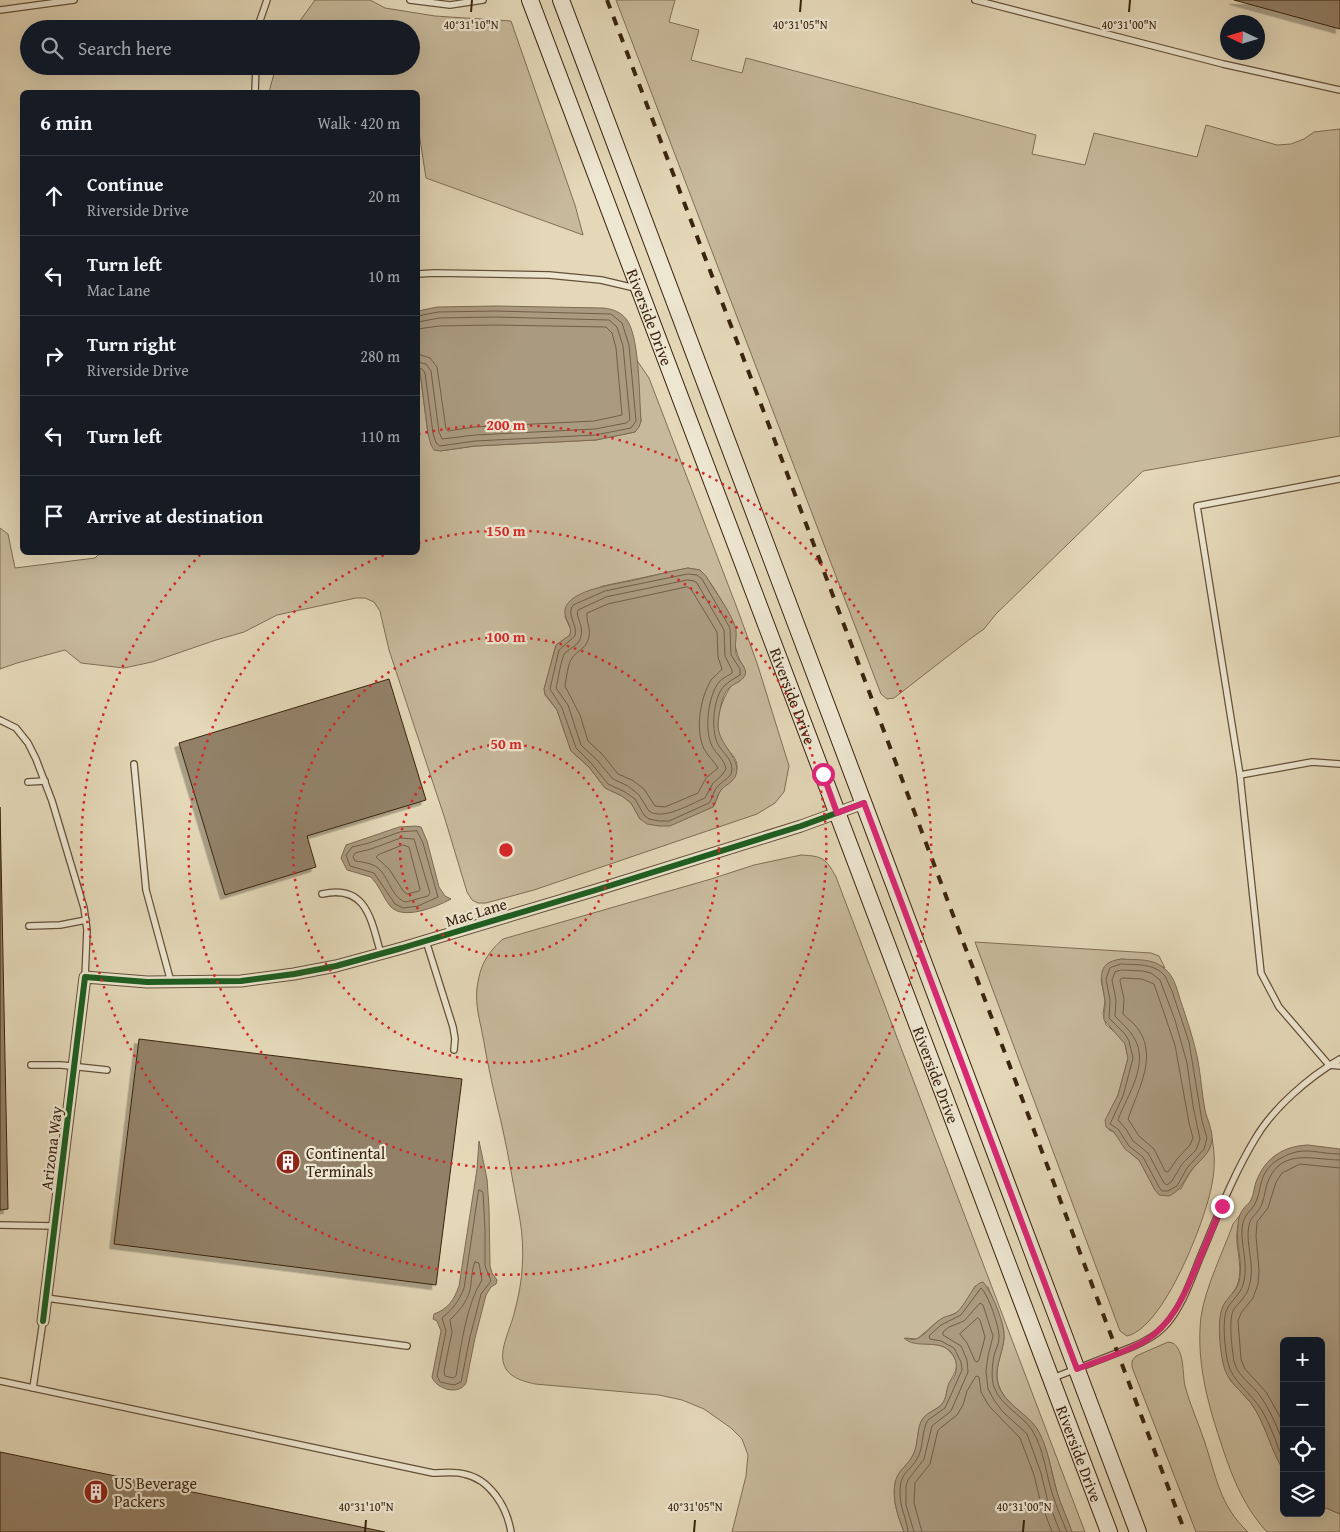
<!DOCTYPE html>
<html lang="en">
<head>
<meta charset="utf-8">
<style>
  body { margin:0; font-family:"Gentium Book Plus",serif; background:#20242c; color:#f1f3f6 }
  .controls { position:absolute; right:15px; bottom:15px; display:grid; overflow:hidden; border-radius:8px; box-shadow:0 5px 20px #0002 }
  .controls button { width:45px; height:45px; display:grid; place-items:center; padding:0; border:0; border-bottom:1px solid #363941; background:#171b24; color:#f1f3f6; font:25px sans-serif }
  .compass { position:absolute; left:1220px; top:15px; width:45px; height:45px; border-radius:50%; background:#171b24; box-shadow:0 5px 20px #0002; rotate:274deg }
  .stop { position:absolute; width:15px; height:15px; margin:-11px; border:4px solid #db2777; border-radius:50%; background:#fff }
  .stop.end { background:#db2777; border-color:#fff; box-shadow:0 1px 5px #0008 }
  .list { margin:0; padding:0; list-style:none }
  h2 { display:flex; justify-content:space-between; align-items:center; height:65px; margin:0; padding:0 20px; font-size:21px }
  h2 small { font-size:16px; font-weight:400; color:#9ea1a6 }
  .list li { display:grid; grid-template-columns:32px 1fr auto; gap:15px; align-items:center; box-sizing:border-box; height:80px; padding:0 20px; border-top:1px solid #363941 }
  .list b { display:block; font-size:19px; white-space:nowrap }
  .list p { margin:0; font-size:16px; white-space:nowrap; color:#9ea1a6 }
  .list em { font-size:16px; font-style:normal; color:#9ea1a6 }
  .icon { flex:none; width:28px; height:28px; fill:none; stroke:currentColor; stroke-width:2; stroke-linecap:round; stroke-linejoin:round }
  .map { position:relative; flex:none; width:1340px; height:1532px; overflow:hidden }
  .search { position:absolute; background:#171b24; box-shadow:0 5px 20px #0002; left:20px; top:20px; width:400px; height:55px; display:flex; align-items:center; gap:12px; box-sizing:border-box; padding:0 18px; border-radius:28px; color:#9ea1a6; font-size:19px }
  .panel { position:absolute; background:#171b24; box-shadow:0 5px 20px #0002; left:20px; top:90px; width:400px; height:465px; border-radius:8px }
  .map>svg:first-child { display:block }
  .green { fill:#c7b99b; stroke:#806e55; fill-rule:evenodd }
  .water { fill:#aa9a7f; stroke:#7d6a52 }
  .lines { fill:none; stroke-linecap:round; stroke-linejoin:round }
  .shore { stroke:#725e47; stroke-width:1 }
  .building { fill:#928167; stroke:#3a230f; filter:url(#shadow) }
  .service-casing { stroke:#645039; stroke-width:8 }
  .minor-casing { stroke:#645039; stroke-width:13 }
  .secondary-casing { stroke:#3a230f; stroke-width:18 }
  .service { stroke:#ede6d1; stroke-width:5.5 }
  .minor { stroke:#ede6d1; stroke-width:11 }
  .secondary { stroke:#ede6d1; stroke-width:16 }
  .rail { stroke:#3a230f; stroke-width:4; stroke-dasharray:9 9; stroke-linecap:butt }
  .cycleway-casing { stroke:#ede6d1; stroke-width:9 }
  .cycleway { stroke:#1b5e20; stroke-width:6 }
  .route { stroke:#db2777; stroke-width:6 }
  .ticks { fill:none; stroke:#3a230f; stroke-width:2 }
  .ring { fill:none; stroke:#d62828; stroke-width:2.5; stroke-dasharray:2.5 5 }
  .labels { text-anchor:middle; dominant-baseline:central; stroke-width:4.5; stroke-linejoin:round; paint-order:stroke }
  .street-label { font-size:16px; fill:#3a230f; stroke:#ede6d1 }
  .poi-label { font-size:16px; fill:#3a230f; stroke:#ede6d1; text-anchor:start }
  .ticks-label { font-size:12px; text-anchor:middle; fill:#3a230f; stroke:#ede6d1; stroke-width:4.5; stroke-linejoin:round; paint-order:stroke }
  .centre { fill:#d62828; stroke:#ede6d1; stroke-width:2.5 }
  .ring-label { font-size:15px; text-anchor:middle; font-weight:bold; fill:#d62828; stroke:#ede6d1; stroke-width:4.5; stroke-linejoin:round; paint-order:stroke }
</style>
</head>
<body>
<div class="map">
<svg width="1340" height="1532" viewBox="0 0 1340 1532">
  <defs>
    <filter id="shadow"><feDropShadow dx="-4.5" dy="4.5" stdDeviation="0" flood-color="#0004"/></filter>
  </defs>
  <rect width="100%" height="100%" fill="#e4d8b8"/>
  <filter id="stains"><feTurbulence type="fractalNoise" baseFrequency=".004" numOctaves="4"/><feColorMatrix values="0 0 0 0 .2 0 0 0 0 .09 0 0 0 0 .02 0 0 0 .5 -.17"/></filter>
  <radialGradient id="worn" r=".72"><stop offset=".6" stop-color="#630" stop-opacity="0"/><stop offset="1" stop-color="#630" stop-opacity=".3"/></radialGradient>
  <g class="green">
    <polygon points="315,0 370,0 385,8 435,16 511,21 575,205 583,235 426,178 418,127 418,92 269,92 276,66 411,66 411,29 294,29"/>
    <polygon points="616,0 675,0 669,22 699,30 691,60 742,73 746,58 1036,135 1032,154 1085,165 1094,133 1197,157 1206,125 1277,145 1291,144 1304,139 1314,132 1340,129 1340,436 1143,471 996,614 984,629 970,639 894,698 887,699 881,694"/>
    <path d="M418 356 428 434 440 451 475 446 596 440 635 432 641 421 636 359 649 378 737 608 757 663 789 766 784 792 775 803 757 814 534 890 486 903H478L472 900 467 892 445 819 389 650 380 611 374 602 365 598H356L277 615 244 632 216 640 152 662 124 668 81 663 65 650 17 663 0 669V528L8 534 15 568 95 558 101 552H418ZM688 568C691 569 696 569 699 570 706 573 726 607 729 615 736 633 732 651 744 667 729 687 707 719 724 745 729 752 738 758 737 768 736 780 724 784 719 793 717 798 716 803 713 807L693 815 640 819 631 803 622 796 605 788 589 767 571 751 557 710 545 695 544 689 556 645 570 635 571 630 565 617 569 602 577 597 603 586Z"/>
    <path d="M801 855C822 856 826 858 836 877L1085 1532H1072C1067 1519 1061 1506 1057 1492 1051 1471 1048 1445 1035 1427 1025 1412 1003 1403 998 1383 994 1366 1003 1354 1004 1338 1005 1324 993 1300 988 1287L975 1286 969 1298 958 1312 938 1321 917 1339 906 1338C919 1348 941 1339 951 1353 962 1366 954 1372 949 1384 946 1391 947 1399 941 1405 936 1410 928 1412 923 1419 916 1429 919 1444 913 1455 907 1467 898 1469 895 1484 892 1501 898 1516 904 1532H732L746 1476 748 1455 742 1439 731 1428 704 1409 682 1400 659 1395 535 1384C522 1381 506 1377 503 1361 500 1347 512 1325 515 1310 523 1281 525 1250 520 1220 514 1189 509 1157 502 1126 495 1097 488 1067 483 1037 480 1021 475 1005 477 988 480 966 486 954 503 939L711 879 754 865Z"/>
    <path d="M975 942 1151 953 1159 956 1165 968 1154 963 1121 959 1101 979 1105 1001 1103 1014 1106 1025 1121 1037 1125 1044 1128 1058 1118 1095 1108 1115 1109 1130 1114 1132 1130 1153 1139 1160 1155 1190 1181 1189C1184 1183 1187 1177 1191 1171 1201 1157 1207 1158 1212 1138 1215 1154 1215 1168 1212 1184 1206 1219 1164 1328 1127 1336L1120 1331Z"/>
    <path d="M1240 1215C1238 1224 1236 1234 1237 1243 1239 1261 1244 1279 1232 1294L1221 1340 1223 1362 1230 1380 1251 1403 1258 1414 1284 1471V1513H1321V1506L1340 1514V1532H1268L1266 1531C1242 1504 1231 1474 1220 1440 1207 1401 1196 1359 1201 1317 1205 1288 1223 1252 1233 1224Z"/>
    <path d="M1168 1342 1173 1343C1185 1352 1182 1372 1185 1386 1190 1405 1198 1422 1204 1440 1216 1475 1219 1505 1248 1532H1196L1132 1367V1361L1136 1356Z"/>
  </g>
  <g class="water">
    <path d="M496 306 603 308C613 309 621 312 627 320 640 339 639 397 641 421L639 427 635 432 596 440 475 446 440 451 434 450 431 445 428 434 418 356V311L437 307Z"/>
    <path d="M688 568 700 570 706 576C715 592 729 609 735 626 738 635 734 644 736 653 737 661 750 669 744 677 741 682 733 684 729 688 721 696 719 714 718 725 718 745 744 760 735 777 732 783 725 785 721 790 717 795 716 802 713 807L670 826H659L647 824 640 819 631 803 622 796 605 788 589 767 571 751 557 710 545 694 544 689 556 645 570 635C573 625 563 619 565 609 570 589 618 584 635 580 653 576 670 571 688 568Z"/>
    <path d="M416 826 421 827 427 841 439 887 445 896 451 899C436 907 403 921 390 906 383 897 379 885 371 877L347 870 341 858 346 845 399 827Z"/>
    <path d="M1121 959C1136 960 1154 958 1165 969 1174 976 1177 989 1180 999 1187 1020 1194 1040 1198 1061 1201 1078 1202 1094 1205 1110 1207 1119 1213 1131 1212 1140 1210 1155 1199 1160 1191 1171 1183 1181 1182 1190 1169 1196L1159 1195 1155 1190 1139 1160 1125 1149 1114 1132 1106 1127 1105 1120 1118 1095 1128 1058 1125 1044 1104 1020C1103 1013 1106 1007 1105 1000 1102 980 1094 963 1121 959Z"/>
    <path d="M479 1141 487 1179 489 1207 490 1266 492 1273 497 1280 496 1284 491 1287 486 1295 475 1338 466 1383C459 1396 436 1389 432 1377L441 1331 437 1321 433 1319 434 1314C448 1309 454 1300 459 1286L477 1169Z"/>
    <path d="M1308 1145 1340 1149V1514L1321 1506V1341H1284V1471C1270 1450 1266 1424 1251 1403 1241 1390 1226 1381 1223 1363 1220 1349 1216 1317 1224 1304 1229 1296 1236 1291 1239 1282 1244 1263 1235 1245 1238 1226 1238 1220 1240 1212 1244 1208 1246 1205 1249 1204 1251 1200 1254 1194 1254 1187 1256 1182 1265 1158 1283 1146 1308 1145Z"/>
    <path d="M983 1282C992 1292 1006 1326 1004 1339 1002 1355 994 1368 998 1384 1003 1403 1025 1412 1036 1427 1048 1445 1051 1472 1057 1492 1061 1506 1068 1519 1072 1532H904C898 1516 892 1500 895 1483 898 1469 908 1466 913 1455 919 1444 916 1428 923 1418 928 1412 937 1410 942 1404 947 1398 946 1390 949 1383 950 1381 954 1378 954 1377 958 1370 957 1358 951 1352 938 1338 916 1350 904 1338 908 1339 912 1340 916 1339 926 1335 932 1325 941 1319 946 1315 954 1316 958 1311 967 1303 973 1283 983 1282Z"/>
  </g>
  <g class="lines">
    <g class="shore">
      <polyline points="418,316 438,312 495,311 611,314 622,323 629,345 636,421 631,428 595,435 475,441 440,446 436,443 433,433 425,373 422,369 418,368"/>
      <polyline points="418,322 439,318 495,317 609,320 617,327 623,346 630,420 626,423 595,429 475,435 442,439 439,432 431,371 426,364 418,362"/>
      <polyline points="418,329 439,326 495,325 606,327 612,333 616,348 622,415 594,421 474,427 448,431 446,429 437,367 430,358 418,354"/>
      <path d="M688 574 697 575 702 579 730 628 731 655 740 669V675C735 678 728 682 724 686 713 698 710 732 719 746 723 753 732 759 732 769 732 778 723 780 718 786 713 791 713 798 709 803L669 821H659L649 819 644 815 635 799 625 792 608 784 592 764 576 748 562 708 550 689 559 650 575 636C578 624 566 616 573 605L605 591Z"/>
      <path d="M688 580 694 581 697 583 724 630 725 656 732 670V673C728 676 722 678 719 682 708 696 704 730 712 746 716 754 725 760 726 769L722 775 713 783 705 798C690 804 663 821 649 811L639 795 628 786 613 779 597 760 581 745 568 705 556 688C558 681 561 658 565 653 571 647 579 646 581 636 584 625 575 617 578 610L606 597Z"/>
      <path d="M687 587 691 589 717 632 718 657 722 669C719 673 714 676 711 680 700 699 695 729 704 749 708 756 714 761 718 768L706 778 698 793 665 807 655 806 644 789 632 780 618 774 603 755 588 741 580 715 565 686C566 680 568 663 572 658 577 651 585 649 588 640 592 630 586 622 587 613L608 604Z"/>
      <polygon points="417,831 423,843 438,897 418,906 403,908 395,904 374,873 350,866 346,855 352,847 369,843 400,832"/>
      <path d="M401 838 414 839 430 893 428 896 406 902C392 899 389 877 378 868 372 863 362 862 355 861L353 857 355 853 371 849Z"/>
      <polygon points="403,845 409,847 420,889 419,891 407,894 404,892 389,869 376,857 378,855"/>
      <path d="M1121 964C1137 965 1154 963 1165 976L1172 991 1189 1042 1202 1121 1207 1138 1204 1149 1187 1168 1177 1186 1168 1191H1162L1159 1187 1143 1157 1129 1146 1118 1129 1110 1124 1123 1096 1133 1058 1129 1041 1125 1034 1109 1018 1110 1000 1106 979 1110 968Z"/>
      <path d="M1122 970 1143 971 1151 973 1160 980 1175 1020 1187 1063 1193 1106 1200 1139 1196 1150 1182 1164 1172 1181 1167 1185 1164 1183 1148 1153 1133 1141 1126 1129 1118 1120C1127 1095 1151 1063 1133 1036 1128 1028 1121 1023 1115 1016L1116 1000 1112 980 1115 972Z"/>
      <path d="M1122 978 1142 979 1154 984 1175 1045 1189 1123 1193 1138 1190 1145 1177 1159 1168 1172 1165 1171 1154 1149 1139 1136 1128 1119C1138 1089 1160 1054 1135 1025 1131 1021 1127 1018 1123 1014L1124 999 1120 981Z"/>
      <path d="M479 1190 483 1192 485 1230V1266L491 1281 481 1294 470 1337 461 1382 454 1385 440 1382 437 1376 446 1331 442 1318C453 1309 459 1301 464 1288Z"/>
      <path d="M475 1262 479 1263 482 1280C466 1305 461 1347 456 1376L453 1378 445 1376 444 1371 452 1332 450 1320C459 1311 467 1302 470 1290 472 1281 471 1271 475 1262Z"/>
      <polygon points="978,1318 980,1320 985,1337 979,1360 977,1362 975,1361 967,1343 960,1334"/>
      <polyline points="1284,1424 1266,1392 1245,1369 1241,1359 1238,1321 1241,1313 1253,1298 1258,1284 1259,1270 1256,1236 1257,1222 1268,1208 1276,1182 1282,1173 1300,1164 1340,1168"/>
      <path d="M1284 1445C1278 1429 1271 1412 1261 1397 1253 1385 1237 1376 1234 1361 1232 1349 1228 1318 1234 1309 1241 1300 1248 1295 1250 1283 1254 1267 1248 1251 1248 1234 1249 1214 1255 1219 1262 1204 1265 1196 1265 1187 1269 1179 1283 1148 1314 1160 1340 1160"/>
      <path d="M1284 1461C1276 1444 1271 1425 1261 1409 1251 1393 1232 1381 1228 1363 1225 1350 1221 1318 1228 1307 1234 1298 1242 1292 1244 1281 1248 1263 1241 1246 1242 1228 1244 1211 1253 1212 1257 1199 1260 1191 1260 1184 1263 1177 1267 1168 1272 1163 1281 1158 1304 1145 1316 1154 1340 1154"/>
      <path d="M908 1532C907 1519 900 1508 900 1494 900 1470 909 1474 918 1457 923 1447 922 1434 926 1424L928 1420 945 1408 962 1370 961 1362 954 1348 941 1341 930 1339 929 1336 941 1325 961 1315 981 1288C988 1294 1000 1328 999 1338 999 1345 995 1350 994 1356 992 1366 991 1378 994 1387 1001 1406 1021 1414 1032 1430 1044 1449 1046 1475 1053 1496 1057 1508 1062 1520 1067 1532"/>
      <polyline points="914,1532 906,1505 906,1486 908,1480 924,1459 932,1426 951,1411 968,1372 967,1360 961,1346 943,1335 943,1332 949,1327 964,1321 980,1303 983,1305 993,1336 988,1356 986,1371 988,1389 994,1400 1003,1412 1027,1434 1041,1473 1047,1498 1060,1532"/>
      <polyline points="922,1532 914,1503 915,1483 930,1464 938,1430 957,1415 963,1405 967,1391 976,1376 979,1377 981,1392 989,1406 1020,1438 1034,1475 1040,1500 1052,1532"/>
    </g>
  </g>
  <g class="building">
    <polygon points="1234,0 1340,0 1340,29"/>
    <polygon points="389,679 426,800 307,836 316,867 225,895 179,743"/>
    <polygon points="0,807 8,1209 0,1210"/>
    <polygon points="139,1039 462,1079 436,1285 114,1244"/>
    <polygon points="0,1452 385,1532 0,1532"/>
  </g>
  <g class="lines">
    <defs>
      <g id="service">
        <polyline points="410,0 450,5 483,0"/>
        <polyline points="975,0 1223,64 1340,90"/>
        <polyline points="0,10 74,0"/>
        <polyline points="257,29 267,0"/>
        <polyline points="255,92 256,66"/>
        <polyline points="418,274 434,273 549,275 601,280 635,288"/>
        <polyline points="1340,479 1197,506 1240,775 1261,973 1279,1007 1329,1065 1340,1066"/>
        <polyline points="0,720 16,728 28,743 36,759 52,801 84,908 87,930 85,977"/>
        <polyline points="134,764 146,890 171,982"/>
        <polyline points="1240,775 1312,762 1340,764"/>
        <polyline points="28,782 45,781"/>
        <path d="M322 894C367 884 371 920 381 954"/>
        <polyline points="29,926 60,925 86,920"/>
        <polyline points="426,941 453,1027 455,1039 454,1050"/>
        <polyline points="31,1065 61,1065 107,1070"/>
        <polyline points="0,1225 55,1226"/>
        <polyline points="46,1298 407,1346"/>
        <path d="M1053 1378 1132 1347C1144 1342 1155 1336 1164 1327 1181 1309 1190 1283 1199 1260 1216 1220 1232 1177 1255 1139 1273 1108 1309 1077 1340 1059"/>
        <path d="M0 1381 433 1473C443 1473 454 1471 464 1474 490 1479 507 1507 511 1532"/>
        <polyline points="33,1388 43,1321"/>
      </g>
      <polyline id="minor" points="43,1321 85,977 147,982 241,981 294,974 336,966 402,948 596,890 801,826 864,803"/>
      <g id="secondary">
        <path id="s1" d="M530 0 1109 1532"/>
        <polyline points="561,0 1138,1532"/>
      </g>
    </defs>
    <use href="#service" class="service-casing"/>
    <use href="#minor" class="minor-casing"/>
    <use href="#secondary" class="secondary-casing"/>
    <use href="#service" class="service"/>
    <use href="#minor" class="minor"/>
    <use href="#secondary" class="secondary"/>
    <polyline class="rail" points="607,0 773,436 1185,1532"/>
    <defs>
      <polyline id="cycleway" points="43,1321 85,977 147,982 241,981 294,974 336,966 402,948 596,890 801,826 864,803"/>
    </defs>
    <use href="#cycleway" class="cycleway-casing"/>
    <use href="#cycleway" class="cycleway"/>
  </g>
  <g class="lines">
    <path class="route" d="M823 774 837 813 864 803 1077 1369C1100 1360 1124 1353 1145 1341 1174 1323 1185 1293 1198 1263 1206 1244 1214 1225 1222 1206"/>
  </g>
  <path class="ticks" d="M471 12 472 0M800 12 801 0M1129 12 1130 0M365 1532 366 1520M694 1532 695 1520M1023 1532 1024 1520"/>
  <g class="ring">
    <circle cx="506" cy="850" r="106"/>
    <circle cx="506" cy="850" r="213"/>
    <path d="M418 543A319 319 0 1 1 389 553"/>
    <path d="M418 434A425 425 0 1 1 200 555"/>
  </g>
  <defs>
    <symbol id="building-disc" viewBox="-11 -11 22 22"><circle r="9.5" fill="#8f2418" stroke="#ede6d1"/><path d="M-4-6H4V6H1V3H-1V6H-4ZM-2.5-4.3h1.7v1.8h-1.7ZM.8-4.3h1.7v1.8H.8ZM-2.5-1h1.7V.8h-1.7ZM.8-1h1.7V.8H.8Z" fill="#fff"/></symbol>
  </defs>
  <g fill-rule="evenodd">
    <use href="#building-disc" x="274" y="1148" width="28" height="28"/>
    <use href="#building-disc" x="82" y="1478" width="28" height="28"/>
  </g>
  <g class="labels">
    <g class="street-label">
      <text stroke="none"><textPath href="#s1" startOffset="339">Riverside Drive</textPath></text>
      <text stroke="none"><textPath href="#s1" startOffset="744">Riverside Drive</textPath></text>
      <text transform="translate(476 912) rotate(-17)">Mac Lane</text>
      <text stroke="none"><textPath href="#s1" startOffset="1149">Riverside Drive</textPath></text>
      <text transform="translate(51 1148) rotate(-83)">Arizona Way</text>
      <text stroke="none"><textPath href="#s1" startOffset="1554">Riverside Drive</textPath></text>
    </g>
    <g class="poi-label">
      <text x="306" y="1153">Continental<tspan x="306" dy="18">Terminals</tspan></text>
      <text x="114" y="1483">US Beverage<tspan x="114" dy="18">Packers</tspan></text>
    </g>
  </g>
  <g class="ticks-label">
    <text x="471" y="29">40°31'10"N</text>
    <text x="800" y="29">40°31'05"N</text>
    <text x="1129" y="29">40°31'00"N</text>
    <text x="366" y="1511">40°31'10"N</text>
    <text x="695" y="1511">40°31'05"N</text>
    <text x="1024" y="1511">40°31'00"N</text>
  </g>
  <circle cx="506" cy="850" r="8" class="centre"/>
  <g class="ring-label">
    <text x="506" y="430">200 m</text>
    <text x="506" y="536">150 m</text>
    <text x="506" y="642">100 m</text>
    <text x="506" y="749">50 m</text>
  </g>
  <rect width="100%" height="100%" filter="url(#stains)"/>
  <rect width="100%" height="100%" fill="url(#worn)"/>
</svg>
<div class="controls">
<button>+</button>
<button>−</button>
<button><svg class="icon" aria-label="locate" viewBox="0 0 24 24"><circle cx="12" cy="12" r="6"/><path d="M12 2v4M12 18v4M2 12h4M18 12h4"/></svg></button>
<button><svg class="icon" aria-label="layers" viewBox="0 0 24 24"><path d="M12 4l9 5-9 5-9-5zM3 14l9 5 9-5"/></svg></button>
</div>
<svg class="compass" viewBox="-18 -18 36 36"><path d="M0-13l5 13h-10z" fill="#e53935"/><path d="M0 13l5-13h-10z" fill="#9ea1a6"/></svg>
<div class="stop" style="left:823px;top:774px"></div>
<div class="stop end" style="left:1222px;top:1206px"></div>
<div class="search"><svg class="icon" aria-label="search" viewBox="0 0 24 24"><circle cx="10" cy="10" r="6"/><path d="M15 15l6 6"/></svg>Search here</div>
<section class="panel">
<h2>6 min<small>Walk · 420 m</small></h2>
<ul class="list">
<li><svg class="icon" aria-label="ahead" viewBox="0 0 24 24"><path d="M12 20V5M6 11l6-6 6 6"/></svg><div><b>Continue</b><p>Riverside Drive</p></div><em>20 m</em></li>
<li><svg class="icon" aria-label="left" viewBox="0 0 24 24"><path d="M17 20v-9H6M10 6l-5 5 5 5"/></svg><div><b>Turn left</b><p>Mac Lane</p></div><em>10 m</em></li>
<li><svg class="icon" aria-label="right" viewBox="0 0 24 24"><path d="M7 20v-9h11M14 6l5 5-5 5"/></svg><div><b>Turn right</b><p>Riverside Drive</p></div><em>280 m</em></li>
<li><svg class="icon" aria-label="left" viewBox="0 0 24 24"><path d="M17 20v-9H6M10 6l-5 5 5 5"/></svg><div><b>Turn left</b></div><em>110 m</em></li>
<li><svg class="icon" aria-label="arrive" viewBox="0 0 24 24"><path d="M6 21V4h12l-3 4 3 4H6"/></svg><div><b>Arrive at destination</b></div></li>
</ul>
</section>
</div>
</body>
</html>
